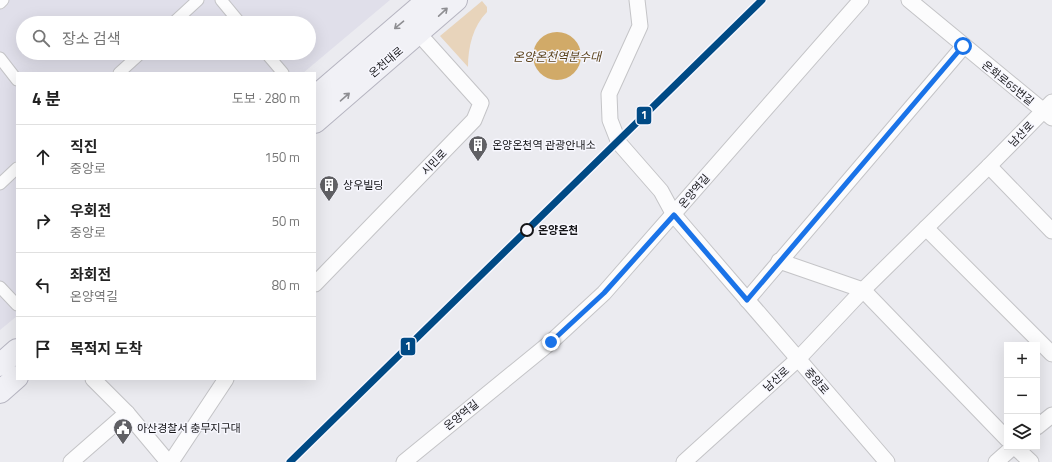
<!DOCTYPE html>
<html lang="ko">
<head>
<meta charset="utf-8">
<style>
  body { margin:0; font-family:"Titillium Web","Noto Sans KR",sans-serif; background:#f2f2f2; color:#222 }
  .controls { position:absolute; right:12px; bottom:12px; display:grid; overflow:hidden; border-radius:0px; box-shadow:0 4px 16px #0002 }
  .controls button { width:36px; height:36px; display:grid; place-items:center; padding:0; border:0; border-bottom:1px solid #e0e0e0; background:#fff; color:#222; font:20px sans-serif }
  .stop { position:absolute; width:12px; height:12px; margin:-9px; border:3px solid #1a73e8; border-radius:50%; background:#fff }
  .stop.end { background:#1a73e8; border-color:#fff; box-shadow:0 1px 4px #0008 }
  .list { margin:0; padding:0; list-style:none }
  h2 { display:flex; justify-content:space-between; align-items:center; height:52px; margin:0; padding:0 16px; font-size:17px }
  h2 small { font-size:13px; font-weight:400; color:#767676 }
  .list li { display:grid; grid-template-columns:26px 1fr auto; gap:12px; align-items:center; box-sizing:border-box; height:64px; padding:0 16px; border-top:1px solid #e0e0e0 }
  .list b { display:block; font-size:15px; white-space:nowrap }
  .list p { margin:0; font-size:13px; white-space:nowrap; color:#767676 }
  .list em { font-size:13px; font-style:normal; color:#767676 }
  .icon { flex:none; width:22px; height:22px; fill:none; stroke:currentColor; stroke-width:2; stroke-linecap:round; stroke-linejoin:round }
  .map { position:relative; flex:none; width:1052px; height:462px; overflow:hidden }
  .search { position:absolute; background:#fff; box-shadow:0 4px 16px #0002; left:16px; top:16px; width:300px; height:44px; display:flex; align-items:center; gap:10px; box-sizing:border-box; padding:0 14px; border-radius:22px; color:#767676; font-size:15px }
  .panel { position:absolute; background:#fff; box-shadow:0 4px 16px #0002; left:16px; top:72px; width:300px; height:308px; border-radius:0px }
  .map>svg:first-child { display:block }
  .built { fill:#e0dfea; fill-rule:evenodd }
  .green { fill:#e8d4bb }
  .water { fill:#d1aa68 }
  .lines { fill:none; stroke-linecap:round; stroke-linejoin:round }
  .pedestrian-casing { stroke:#c4c4c7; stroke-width:13 }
  .minor-casing { stroke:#c4c4c7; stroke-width:17 }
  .primary-casing { stroke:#b6b5c1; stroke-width:24 }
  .pedestrian { stroke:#fcfcfd; stroke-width:11 }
  .minor { stroke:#fcfcfd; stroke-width:15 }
  .primary { stroke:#f1f1f6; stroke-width:22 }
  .metro-1-casing { stroke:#f7f7fe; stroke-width:10 }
  .metro-1 { stroke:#004a85; stroke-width:7 }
  .oneway { stroke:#8e8e92 }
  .route { stroke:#1a73e8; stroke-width:5 }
  .stop-dot { fill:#f7f7fe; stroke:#151518; stroke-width:2 }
  .labels { text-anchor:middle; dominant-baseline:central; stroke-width:3; stroke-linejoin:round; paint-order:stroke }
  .street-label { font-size:11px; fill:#151518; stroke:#f7f7fe }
  .poi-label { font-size:11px; fill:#151518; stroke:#f7f7fe; text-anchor:start }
  .stop-label { font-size:11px; font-weight:bold; fill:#151518; stroke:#f7f7fe; text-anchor:start }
  .water-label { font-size:12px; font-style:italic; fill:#5c441e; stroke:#f7f7fe }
  .line-badge { stroke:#f7f7fe; stroke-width:1.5 }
  .badge-label { font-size:11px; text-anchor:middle; font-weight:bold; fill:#fff }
</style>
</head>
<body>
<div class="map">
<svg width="1052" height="462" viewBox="0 0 1052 462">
  <rect width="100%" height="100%" fill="#ebebf0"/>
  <path class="built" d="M0 0H390L303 73H17V316L0 330ZM23 23H309V53H23Z"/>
  <path class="green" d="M482 1 487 7V12C473 26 468 47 468 67L440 36Z"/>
  <circle class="water" cx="557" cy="56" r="24"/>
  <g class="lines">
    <defs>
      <g id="pedestrian">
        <polyline points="221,0 240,23"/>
        <polyline points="0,3 3,0"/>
        <polyline points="173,23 198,0"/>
        <polyline points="266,53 283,73"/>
        <polyline points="0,58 17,80"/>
        <polyline points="119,73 141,53"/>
        <polyline points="0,184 17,168"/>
        <polyline points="0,287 17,305"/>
      </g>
      <g id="minor">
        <polyline points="637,0 640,26 609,94 610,120 619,143 661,191 674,215 887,462"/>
        <polyline points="909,0 1052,118"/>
        <polyline points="989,166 1052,231"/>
        <polyline points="926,228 1052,354"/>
        <polyline points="779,261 863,290 1007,439"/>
        <polyline points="315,284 474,120 481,103 419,34"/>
        <polyline points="747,300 963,47"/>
        <polyline points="93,379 127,413 168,462"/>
        <polyline points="1037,427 1052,415"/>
        <polyline points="1015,447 1031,462"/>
        <polyline points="71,462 127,413"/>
        <polyline points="171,462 226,379"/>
        <polyline points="404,462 551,342 604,293 861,0"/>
        <polyline points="684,462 798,359 863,290 989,166 1052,102"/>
        <polyline points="996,462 1013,447"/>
      </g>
      <g id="primary">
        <polyline points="315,97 428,0"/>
        <polyline points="315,122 456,0"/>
        <polyline points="0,365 17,350"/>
        <polyline points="0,392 17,377"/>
      </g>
    </defs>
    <use href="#pedestrian" class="pedestrian-casing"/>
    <use href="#minor" class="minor-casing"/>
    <use href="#primary" class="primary-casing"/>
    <use href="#pedestrian" class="pedestrian"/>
    <use href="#minor" class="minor"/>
    <use href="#primary" class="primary"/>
    <defs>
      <polyline id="metro-1" points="290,462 762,0"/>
    </defs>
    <use href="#metro-1" class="metro-1-casing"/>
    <use href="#metro-1" class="metro-1"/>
  </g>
  <defs><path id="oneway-shaft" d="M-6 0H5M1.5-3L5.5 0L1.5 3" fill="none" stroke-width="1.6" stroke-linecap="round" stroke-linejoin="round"/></defs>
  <g class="oneway">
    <use href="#oneway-shaft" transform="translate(443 12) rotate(-43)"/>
    <use href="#oneway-shaft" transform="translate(399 25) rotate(140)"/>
    <use href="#oneway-shaft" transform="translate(345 97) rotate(-41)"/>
  </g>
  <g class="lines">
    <polyline class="route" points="551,342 604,293 674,215 747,300 963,46"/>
  </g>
  <defs>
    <symbol id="building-pin" viewBox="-11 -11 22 30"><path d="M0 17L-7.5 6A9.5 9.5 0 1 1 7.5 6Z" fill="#606064" stroke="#f7f7fe"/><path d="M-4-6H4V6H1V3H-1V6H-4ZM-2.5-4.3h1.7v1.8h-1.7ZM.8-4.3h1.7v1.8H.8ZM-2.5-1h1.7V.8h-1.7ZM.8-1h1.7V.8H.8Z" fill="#fff"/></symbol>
    <symbol id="civic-pin" viewBox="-11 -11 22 30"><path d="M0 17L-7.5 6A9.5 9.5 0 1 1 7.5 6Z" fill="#606064" stroke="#f7f7fe"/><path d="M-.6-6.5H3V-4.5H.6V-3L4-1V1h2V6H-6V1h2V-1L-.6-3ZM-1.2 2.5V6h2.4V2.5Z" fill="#fff"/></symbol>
  </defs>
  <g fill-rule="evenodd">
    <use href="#building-pin" x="467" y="134" width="22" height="30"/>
    <use href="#building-pin" x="318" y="174" width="22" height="30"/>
    <use href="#civic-pin" x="112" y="417" width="22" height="30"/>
  </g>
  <circle class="stop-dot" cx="527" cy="230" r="6"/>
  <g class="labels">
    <g class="street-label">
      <text transform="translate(386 62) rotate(-40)">온천대로</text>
      <text transform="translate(1008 83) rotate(39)">온화로65번길</text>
      <text transform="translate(1021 134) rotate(-46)">남산로</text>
      <text transform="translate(434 162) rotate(-46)">시민로</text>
      <text transform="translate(694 191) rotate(-49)">온양역길</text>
      <text transform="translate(776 379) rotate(-42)">남산로</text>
      <text transform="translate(817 381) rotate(49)">중앙로</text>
      <text transform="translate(461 415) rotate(-39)">온양역길</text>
    </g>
    <g class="poi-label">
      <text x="492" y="145">온양온천역 관광안내소</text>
      <text x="343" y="185">상우빌딩</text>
      <text x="137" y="428">아산경찰서 충무지구대</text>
    </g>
    <g class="stop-label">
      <text x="538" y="230">온양온천</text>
    </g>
    <g class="water-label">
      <text x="557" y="56">온양온천역분수대</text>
    </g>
  </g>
  <g class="line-badge">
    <rect x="636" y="106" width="16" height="19" rx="4" fill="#004a85"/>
    <rect x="400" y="337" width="16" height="19" rx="4" fill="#004a85"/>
  </g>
  <g class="badge-label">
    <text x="644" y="119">1</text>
    <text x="408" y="350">1</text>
  </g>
</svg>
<div class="controls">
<button>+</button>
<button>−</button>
<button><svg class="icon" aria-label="layers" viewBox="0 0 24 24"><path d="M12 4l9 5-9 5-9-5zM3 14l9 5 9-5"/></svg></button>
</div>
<div class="stop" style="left:963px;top:46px"></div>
<div class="stop end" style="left:551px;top:342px"></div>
<div class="search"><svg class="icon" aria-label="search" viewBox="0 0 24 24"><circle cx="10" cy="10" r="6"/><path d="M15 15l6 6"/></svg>장소 검색</div>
<section class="panel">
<h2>4 분<small>도보 · 280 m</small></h2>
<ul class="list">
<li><svg class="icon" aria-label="ahead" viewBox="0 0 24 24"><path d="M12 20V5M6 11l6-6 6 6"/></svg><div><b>직진</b><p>중앙로</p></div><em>150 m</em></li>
<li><svg class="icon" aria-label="right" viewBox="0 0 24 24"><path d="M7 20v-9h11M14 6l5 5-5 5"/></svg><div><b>우회전</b><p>중앙로</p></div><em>50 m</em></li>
<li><svg class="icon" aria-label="left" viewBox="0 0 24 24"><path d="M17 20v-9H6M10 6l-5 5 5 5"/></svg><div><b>좌회전</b><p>온양역길</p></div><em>80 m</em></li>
<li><svg class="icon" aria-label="arrive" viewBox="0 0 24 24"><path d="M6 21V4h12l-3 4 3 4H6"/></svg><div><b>목적지 도착</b></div></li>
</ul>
</section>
</div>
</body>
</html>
